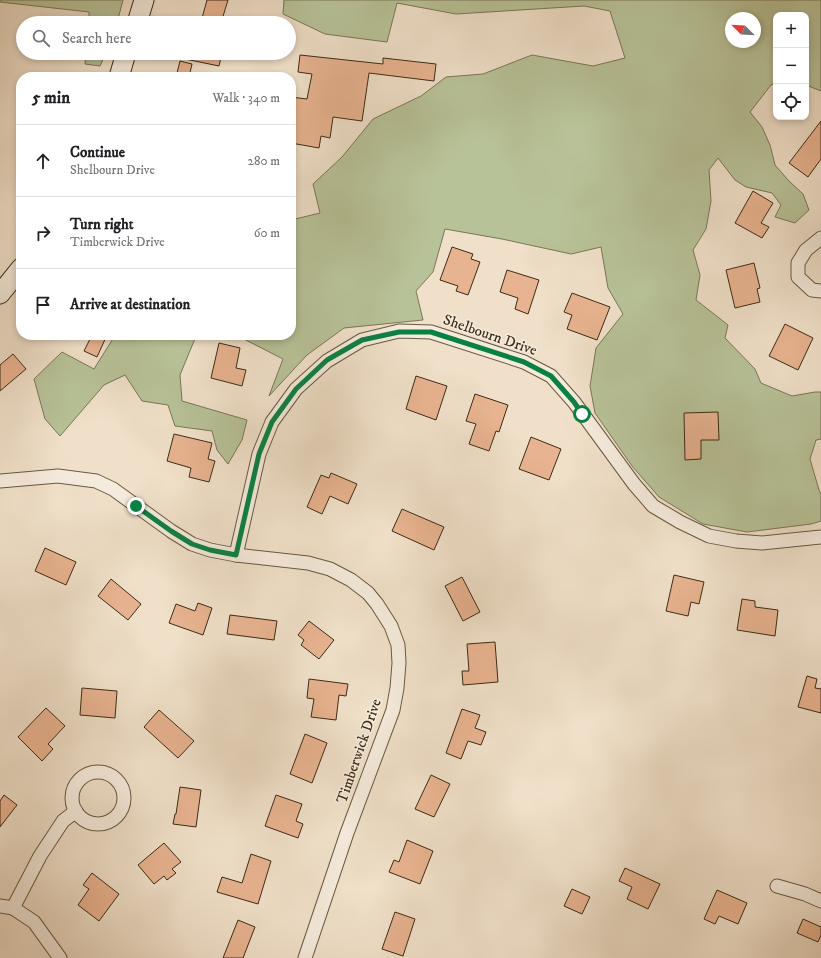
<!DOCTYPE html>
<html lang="en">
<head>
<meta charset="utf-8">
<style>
  body { margin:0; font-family:"IM FELL DW Pica",serif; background:#f6f6f6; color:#202124 }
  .controls { position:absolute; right:12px; top:12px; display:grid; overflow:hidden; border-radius:8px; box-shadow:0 2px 6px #0003 }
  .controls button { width:36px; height:36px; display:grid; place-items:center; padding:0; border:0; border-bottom:1px solid #e0e0e0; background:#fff; color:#202124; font:20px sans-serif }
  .compass { position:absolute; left:725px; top:12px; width:36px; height:36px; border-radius:50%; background:#fff; box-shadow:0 2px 6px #0003; rotate:294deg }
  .stop { position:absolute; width:12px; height:12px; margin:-9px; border:3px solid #0b8043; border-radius:50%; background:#fff }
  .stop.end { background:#0b8043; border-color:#fff; box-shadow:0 1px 4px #0008 }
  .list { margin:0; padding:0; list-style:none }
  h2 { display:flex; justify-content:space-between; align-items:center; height:52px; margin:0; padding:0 16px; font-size:17px }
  h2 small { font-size:13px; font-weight:400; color:#757577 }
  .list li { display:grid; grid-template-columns:26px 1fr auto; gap:12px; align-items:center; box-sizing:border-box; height:72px; padding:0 16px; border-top:1px solid #e0e0e0 }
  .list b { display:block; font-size:15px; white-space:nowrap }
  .list p { margin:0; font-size:13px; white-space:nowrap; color:#757577 }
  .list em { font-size:13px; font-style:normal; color:#757577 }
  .icon { flex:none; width:22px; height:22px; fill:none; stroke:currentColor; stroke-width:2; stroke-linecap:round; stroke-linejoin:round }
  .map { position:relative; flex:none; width:821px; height:958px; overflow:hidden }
  .search { position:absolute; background:#fff; box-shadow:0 2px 6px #0003; left:16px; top:16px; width:280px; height:44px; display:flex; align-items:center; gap:10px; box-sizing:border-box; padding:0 14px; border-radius:22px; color:#757577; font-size:15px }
  .panel { position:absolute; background:#fff; box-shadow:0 2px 6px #0003; left:16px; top:72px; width:280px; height:268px; border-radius:16px }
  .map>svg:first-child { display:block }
  .green { fill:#b8c298; stroke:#7a7656; fill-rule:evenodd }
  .building { fill:#e8b390; stroke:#3c2b15 }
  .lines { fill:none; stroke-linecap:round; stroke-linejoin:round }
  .street-casing { stroke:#695842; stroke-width:15 }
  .secondary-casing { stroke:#3c2b15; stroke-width:21 }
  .street { stroke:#f5ebdc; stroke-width:13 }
  .secondary { stroke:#f5ebdc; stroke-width:19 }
  .route { stroke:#0b8043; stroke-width:5 }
  .labels { text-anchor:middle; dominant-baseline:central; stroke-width:3; stroke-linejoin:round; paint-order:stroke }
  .street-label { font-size:15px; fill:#3c2b15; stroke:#f5ebdc }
</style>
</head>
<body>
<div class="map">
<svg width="821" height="958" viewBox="0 0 821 958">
  <rect width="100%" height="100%" fill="#f0e0c9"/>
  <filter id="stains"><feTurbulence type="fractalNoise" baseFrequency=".005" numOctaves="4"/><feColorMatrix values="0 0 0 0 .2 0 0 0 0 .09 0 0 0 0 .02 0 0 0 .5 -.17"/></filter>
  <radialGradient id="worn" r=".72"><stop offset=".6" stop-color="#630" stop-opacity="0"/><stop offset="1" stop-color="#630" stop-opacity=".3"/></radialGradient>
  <g class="green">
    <polygon points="0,0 123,0 117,23 89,23 89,12 0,2"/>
    <path d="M284 0H821V91L806 85V15H776V83L771 85 750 112 762 127 770 145 775 165 789 181 803 194 809 210 795 223 775 217 781 205 772 193 746 187 735 180 718 158 709 170 711 201 706 229 693 250 700 275 696 300 728 325 725 338 755 369 761 383 792 396 815 392H821V439L816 440 810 459 819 490 821 494V521L811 524 747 532 703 524 659 497 632 466 595 413 590 386 596 348 623 314 608 288 601 247 571 254 502 239 445 229 433 272 416 291 423 320 344 328 307 355 269 396 283 359 236 335H291V220L320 213 313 184 342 157 373 119 421 96 446 77 483 74 532 55 593 66 625 58 610 11 584 6 456 14 397 3 387 42 325 34 283 14ZM731 18H755V42H731Z"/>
    <polygon points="86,53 106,53 100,66 85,64"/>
    <polygon points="114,335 200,335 194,341 180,375 182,401 247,420 242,440 228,464 217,450 212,431 175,426 168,405 142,401 125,375 104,385 60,436 45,419 34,379 62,352 94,369 114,337"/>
  </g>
  <g class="building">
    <polygon points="207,0 228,0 221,23 202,18"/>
    <polygon points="181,53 222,53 219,66 180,58"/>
    <polygon points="300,55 383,64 383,58 436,64 434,81 369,73 362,121 333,117 330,138 321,136 319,148 291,143 291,97 307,99 312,74 298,72"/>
    <polygon points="180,61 192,64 189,77 176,77"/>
    <polygon points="821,121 821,159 808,177 789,163"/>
    <polygon points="753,191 773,203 761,223 769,227 762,238 735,223"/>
    <polygon points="452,247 473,254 471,259 480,262 468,295 456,291 458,286 440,280"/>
    <polygon points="754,263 760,288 757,289 760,302 735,308 726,270"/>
    <polygon points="507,270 539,280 528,314 515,309 518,298 500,292"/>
    <polygon points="572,293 610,307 597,340 567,329 572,315 564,312"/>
    <polygon points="785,324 813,338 798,370 769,356"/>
    <polygon points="92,335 107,335 97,357 84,351"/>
    <polygon points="219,343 240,348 236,368 246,370 242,386 211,378"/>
    <polygon points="13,354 26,369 0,391 0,365"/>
    <polygon points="416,376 447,386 436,420 406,409"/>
    <polygon points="475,394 508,405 499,432 496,431 489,451 469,444 476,424 466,421"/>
    <polygon points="718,412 719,440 701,440 701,459 685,460 684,413"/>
    <polygon points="174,434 212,443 208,459 215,461 209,482 189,477 191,468 167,461"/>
    <polygon points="531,437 561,449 549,480 519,469"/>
    <polygon points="331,473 357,484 348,504 330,496 322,514 307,507 321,475 329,478"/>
    <polygon points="402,509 444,527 434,550 392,531"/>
    <polygon points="45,548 76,562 66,585 35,571"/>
    <polygon points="674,575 704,582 699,604 691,602 688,616 666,611"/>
    <polygon points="462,577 480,612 463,621 445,586"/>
    <polygon points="111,579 141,604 128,620 98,596"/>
    <polygon points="742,599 755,601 755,607 778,610 775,636 737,630"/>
    <polygon points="198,603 212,608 203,635 169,623 176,604 195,611"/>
    <polygon points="230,615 277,621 274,640 227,634"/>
    <polygon points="309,621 334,640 319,659 301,645 304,640 298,635"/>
    <polygon points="495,642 498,682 463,685 462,671 469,671 467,644"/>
    <polygon points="807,676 817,679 815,688 821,689 821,713 798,707"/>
    <polygon points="309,679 348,684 346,696 339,695 336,720 311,717 314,699 307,698"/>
    <polygon points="82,688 117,691 115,718 80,715"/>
    <polygon points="46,708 65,726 48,744 53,749 42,761 18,737"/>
    <polygon points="462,709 480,715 475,728 486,732 481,745 468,741 461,759 446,753"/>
    <polygon points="159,710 194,741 178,758 144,727"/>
    <polygon points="305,734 327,743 312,783 290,774"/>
    <polygon points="431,775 450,784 434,817 415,809"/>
    <polygon points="180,787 201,790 196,827 173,824 175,814 176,814"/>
    <polygon points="4,795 17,805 0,827 0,801"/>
    <polygon points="276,795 302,804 296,821 303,824 298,838 265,826"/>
    <polygon points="407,840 433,851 420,884 389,872 394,860 399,862"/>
    <polygon points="164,843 181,862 172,869 176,873 167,880 164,876 154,884 138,865"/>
    <polygon points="251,854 271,861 258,904 217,892 222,877 242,883"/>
    <polygon points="625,868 660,884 648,909 627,899 632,887 619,881"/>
    <polygon points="92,873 119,894 99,921 78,905 89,889 83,885"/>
    <polygon points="572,889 590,897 582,914 564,906"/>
    <polygon points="717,890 747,903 738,924 719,916 715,924 704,919"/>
    <polygon points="395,912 415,919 403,956 382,949"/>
    <polygon points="803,919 821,927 821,935 818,942 797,933"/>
    <polygon points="238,920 255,927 243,958 223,958"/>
  </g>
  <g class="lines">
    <defs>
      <g id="street">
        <polyline points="821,238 806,250 798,263 798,277 812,290 821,291"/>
        <polyline points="0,481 58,476 96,481 113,489 171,531 192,544 210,550 236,555 308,563 330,569 351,580 368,593 377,604 391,626 398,645 399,663 397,688 393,710 347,833 305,958"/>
        <polyline points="236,555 259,454 272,422 296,389 327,361 362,340 399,331 431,332 524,362 551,376 574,402 634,484 653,506 680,522 709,536 736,541 762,543 791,540 821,537"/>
        <circle cx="98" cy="798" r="26"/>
        <polyline points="777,886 805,894 821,901"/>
        <polyline points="0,906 13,908 34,922 60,958"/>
        <polyline points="13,908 40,856 63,821 76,811"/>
      </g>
      <g id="secondary">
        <polyline points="137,23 144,0"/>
        <polyline points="119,77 126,53"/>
        <polyline points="0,294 21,268"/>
      </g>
    </defs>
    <use href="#street" class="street-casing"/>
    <use href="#secondary" class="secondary-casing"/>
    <use href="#street" class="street"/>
    <use href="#secondary" class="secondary"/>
  </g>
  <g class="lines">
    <polyline class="route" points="136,506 171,531 192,544 210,550 236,555 259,454 272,422 296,389 327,360 362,340 399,332 431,332 524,362 551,376 574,402 582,414"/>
  </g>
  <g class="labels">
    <g class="street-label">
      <text transform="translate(490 335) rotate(19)">Shelbourn Drive</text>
      <text transform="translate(359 751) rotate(-71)">Timberwick Drive</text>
    </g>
  </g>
  <rect width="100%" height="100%" filter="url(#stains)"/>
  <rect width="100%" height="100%" fill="url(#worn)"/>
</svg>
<div class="controls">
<button>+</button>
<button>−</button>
<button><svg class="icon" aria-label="locate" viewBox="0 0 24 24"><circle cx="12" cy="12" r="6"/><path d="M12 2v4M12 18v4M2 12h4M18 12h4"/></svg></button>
</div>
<svg class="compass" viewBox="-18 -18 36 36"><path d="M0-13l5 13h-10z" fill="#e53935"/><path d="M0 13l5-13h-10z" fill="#757577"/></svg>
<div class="stop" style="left:582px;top:414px"></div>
<div class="stop end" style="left:136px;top:506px"></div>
<div class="search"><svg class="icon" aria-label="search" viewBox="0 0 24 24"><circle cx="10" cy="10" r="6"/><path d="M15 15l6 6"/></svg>Search here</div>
<section class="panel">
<h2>5 min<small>Walk · 340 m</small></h2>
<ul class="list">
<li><svg class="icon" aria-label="ahead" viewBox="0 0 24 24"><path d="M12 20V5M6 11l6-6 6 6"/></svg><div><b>Continue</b><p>Shelbourn Drive</p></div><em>280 m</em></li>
<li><svg class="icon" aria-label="right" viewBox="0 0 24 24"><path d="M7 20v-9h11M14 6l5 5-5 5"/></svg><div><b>Turn right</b><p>Timberwick Drive</p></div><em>60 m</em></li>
<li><svg class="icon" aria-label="arrive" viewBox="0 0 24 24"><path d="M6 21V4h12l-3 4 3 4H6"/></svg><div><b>Arrive at destination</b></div></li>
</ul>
</section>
</div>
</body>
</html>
